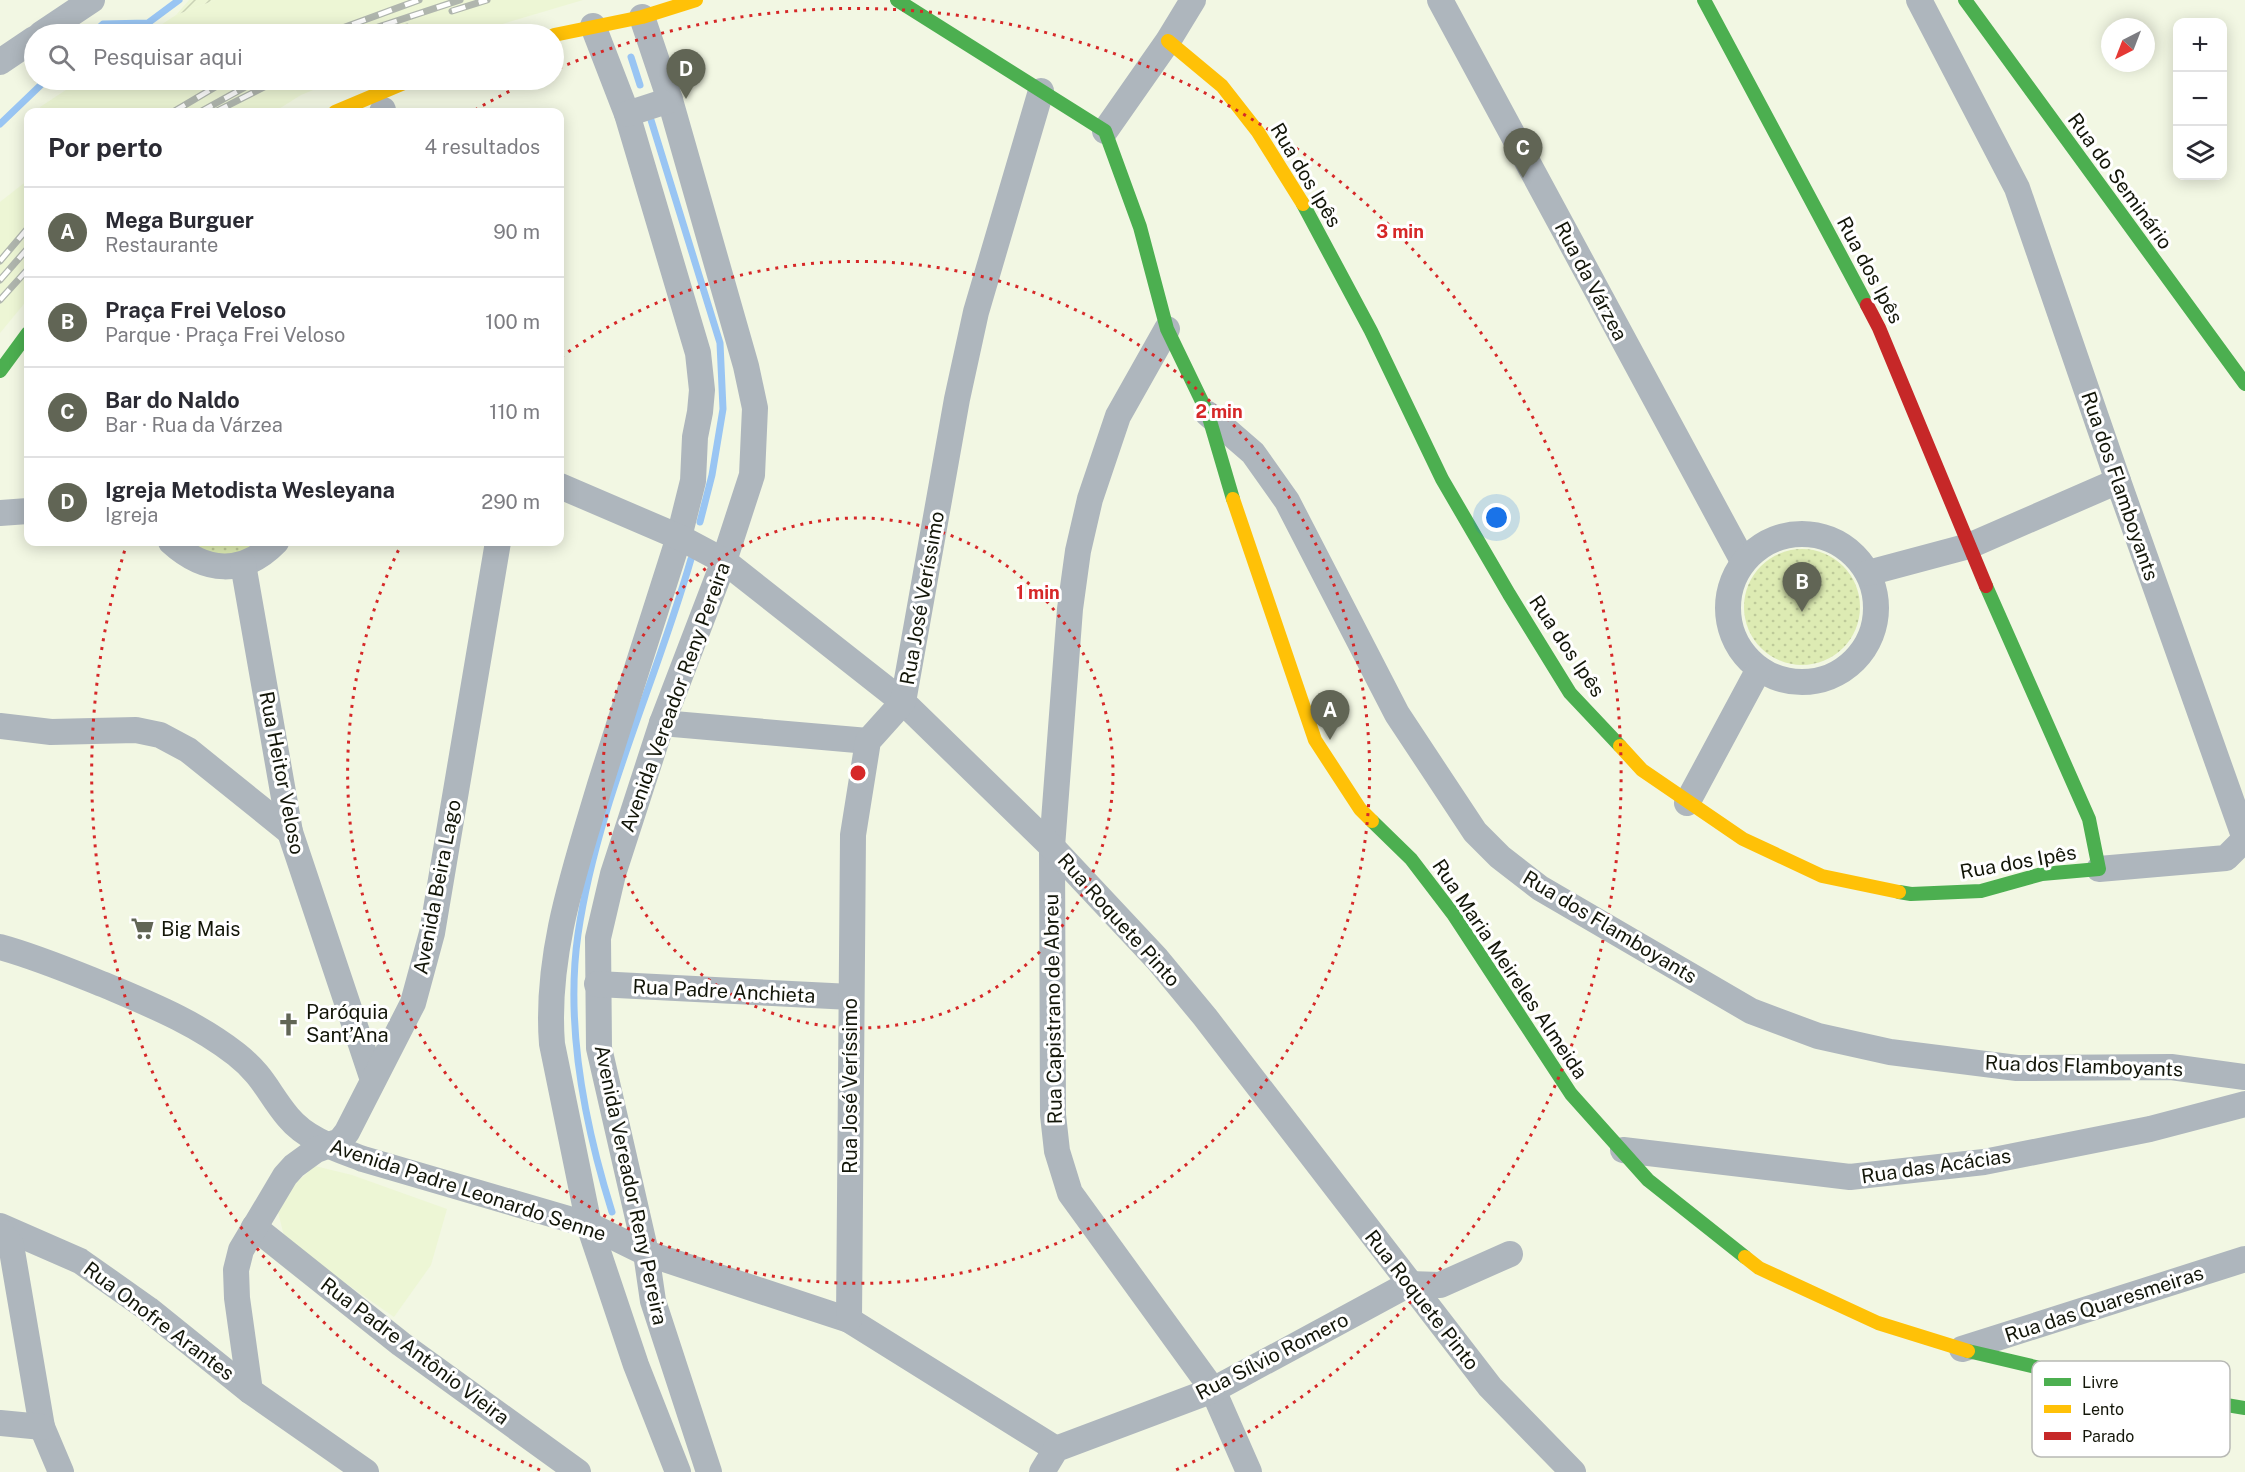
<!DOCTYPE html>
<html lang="pt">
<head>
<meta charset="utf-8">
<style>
  body { margin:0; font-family:"Public Sans",sans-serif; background:#f2f2f3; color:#2b2b33 }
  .controls { position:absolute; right:18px; top:18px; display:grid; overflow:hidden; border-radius:12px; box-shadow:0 3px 15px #0003 }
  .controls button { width:54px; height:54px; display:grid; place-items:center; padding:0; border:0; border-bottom:2px solid #e1e1e2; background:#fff; color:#2b2b33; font:30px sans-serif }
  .compass { position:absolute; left:2101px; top:18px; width:54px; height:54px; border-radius:50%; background:#fff; box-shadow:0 3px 15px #0003; rotate:222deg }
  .you { position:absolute; left:1497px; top:518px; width:21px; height:21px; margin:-15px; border:4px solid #fff; border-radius:50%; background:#1a73e8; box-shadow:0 0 0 9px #1a73e833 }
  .badge { display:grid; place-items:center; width:39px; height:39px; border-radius:50%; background:#616555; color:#fff; font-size:20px; font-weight:700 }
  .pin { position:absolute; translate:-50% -50px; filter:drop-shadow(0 2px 3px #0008) }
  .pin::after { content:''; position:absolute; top:32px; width:21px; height:18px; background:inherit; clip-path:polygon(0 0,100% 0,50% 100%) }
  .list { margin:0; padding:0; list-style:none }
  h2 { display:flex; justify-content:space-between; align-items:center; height:78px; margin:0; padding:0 24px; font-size:26px }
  h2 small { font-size:20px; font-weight:400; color:#7c7c81 }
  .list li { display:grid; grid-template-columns:39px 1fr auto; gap:18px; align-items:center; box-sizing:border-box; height:90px; padding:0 24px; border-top:2px solid #e1e1e2 }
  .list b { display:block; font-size:22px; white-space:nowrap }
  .list p { margin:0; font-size:20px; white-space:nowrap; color:#7c7c81 }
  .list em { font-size:20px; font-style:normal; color:#7c7c81 }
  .icon { flex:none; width:33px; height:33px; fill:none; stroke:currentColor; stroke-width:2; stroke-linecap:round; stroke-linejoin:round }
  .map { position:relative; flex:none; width:2245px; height:1472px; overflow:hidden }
  .search { position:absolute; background:#fff; box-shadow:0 3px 15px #0003; left:24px; top:24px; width:540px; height:66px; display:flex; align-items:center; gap:15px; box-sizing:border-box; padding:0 21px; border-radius:33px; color:#7c7c81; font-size:22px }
  .panel { position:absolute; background:#fff; box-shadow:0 3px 15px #0003; left:24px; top:108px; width:540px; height:438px; border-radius:12px }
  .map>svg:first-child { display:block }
  .built { fill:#edf6d5 }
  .industrial { fill:url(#industrial-furrows) }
  .park { fill:url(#park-dots) }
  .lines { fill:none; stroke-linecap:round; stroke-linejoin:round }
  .stream { stroke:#99c5f3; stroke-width:7 }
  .street { stroke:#aeb6bd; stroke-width:26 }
  .fast { stroke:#4caf50; stroke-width:14 }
  .slow { stroke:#ffc107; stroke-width:14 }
  .jam { stroke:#c62828; stroke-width:14 }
  .rail-casing { stroke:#b0b6ae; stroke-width:7 }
  .rail { stroke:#fff; stroke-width:4.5; stroke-dasharray:14; stroke-linecap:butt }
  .ring { fill:none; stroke:#d62828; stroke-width:3; stroke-dasharray:3 6 }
  .labels { text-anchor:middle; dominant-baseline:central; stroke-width:6; stroke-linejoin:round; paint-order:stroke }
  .street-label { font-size:20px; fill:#131609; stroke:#fff }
  .poi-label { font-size:20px; fill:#131609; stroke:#fff; text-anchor:start }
  .key { fill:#fff; stroke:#b8b9b5; stroke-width:1.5 }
  .key-label { font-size:16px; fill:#131609 }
  .centre { fill:#d62828; stroke:#fff; stroke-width:3 }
  .ring-label { font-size:18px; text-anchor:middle; font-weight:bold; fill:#d62828; stroke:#fff; stroke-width:6; stroke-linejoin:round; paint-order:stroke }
</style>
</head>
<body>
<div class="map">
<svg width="2245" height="1472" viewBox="0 0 2245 1472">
  <defs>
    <pattern id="industrial-furrows" width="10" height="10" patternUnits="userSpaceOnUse" patternTransform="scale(1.5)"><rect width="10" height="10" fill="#edf6d5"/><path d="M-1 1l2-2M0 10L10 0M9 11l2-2" fill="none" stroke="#cad2b6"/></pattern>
    <pattern id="park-dots" width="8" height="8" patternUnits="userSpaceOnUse" patternTransform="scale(1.5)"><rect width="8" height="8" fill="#ddebb3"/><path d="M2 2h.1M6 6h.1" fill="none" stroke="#bdc999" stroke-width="1.8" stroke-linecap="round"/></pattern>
  </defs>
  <rect width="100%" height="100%" fill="#f2f7e3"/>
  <g class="built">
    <polygon points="215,0 583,0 469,34 147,34 176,15"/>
    <polygon points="81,80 338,80 301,95 274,112 41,112 40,107"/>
    <polygon points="28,180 28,299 0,333 0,202"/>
    <polygon points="315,1166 352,1175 447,1209 431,1265 394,1317 307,1256 284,1236 277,1208 289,1189"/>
  </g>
  <polygon class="industrial" points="189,0 215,0 176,15"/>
  <g class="park">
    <polygon points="177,542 272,542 237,561"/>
    <circle cx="1802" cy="607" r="58"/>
  </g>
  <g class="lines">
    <g class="stream">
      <polyline points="92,34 103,24 148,23 179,0"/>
      <polyline points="631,57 640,85"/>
      <polyline points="651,120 720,343 723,409 712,475 700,522"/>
      <polyline points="0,124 46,80"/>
      <path d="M612 1212C585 1126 565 1025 578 934 597 804 655 685 691 559"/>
    </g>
    <g class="street">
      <polyline points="1440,0 1743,561"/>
      <polyline points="1919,0 2017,188 2118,481 2245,839 2226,858 2099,869"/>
      <polyline points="642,17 670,100 746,366 755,408 752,475 724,561 662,723 613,874 598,938 599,1048 646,1253 653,1301 709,1472"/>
      <path d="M593 26 627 114 698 353 702 390 700 412 695 437 693 481 679 537C653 619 626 702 600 785 575 869 545 955 552 1044L589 1225 636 1365 678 1472"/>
      <polyline points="41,34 92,0"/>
      <polyline points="0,62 34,39"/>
      <polyline points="382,112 383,110"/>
      <polyline points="627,114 670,100"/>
      <polyline points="1105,131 1168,41 1193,0"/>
      <polyline points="1167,329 1118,416 1090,499 1078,551 1070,609 1052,847 1053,1115 1057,1151 1070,1193 1213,1390 1249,1472"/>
      <polyline points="1208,414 1253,453 1287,501 1397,714 1475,832 1500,857 1540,888 1751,1011 1818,1036 1890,1052 2017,1068 2171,1067 2245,1077"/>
      <polyline points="560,486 679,537 724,561 903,702 1052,847 1157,959 1205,1017 1490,1387 1573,1472"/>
      <polyline points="0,513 28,511"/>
      <circle cx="1802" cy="608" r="74"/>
      <path d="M171 542C205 573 243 576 276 542"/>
      <polyline points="243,564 290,832 373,1080"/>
      <polyline points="1868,573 1969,546 2118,481"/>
      <polyline points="662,723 868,741"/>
      <polyline points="0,726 51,732 136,730 160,735 188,750 290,832"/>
      <polyline points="1687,803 1759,669"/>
      <path d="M0 947C37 957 72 972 107 986 154 1006 196 1023 236 1054 264 1076 268 1093 288 1117 307 1140 337 1149 363 1159L589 1225 646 1253 849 1320 1056 1449"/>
      <polyline points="597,984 851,997"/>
      <polyline points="1623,1150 1850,1177 1984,1162 2150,1129 2245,1104"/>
      <polyline points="0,1226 80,1261 148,1309 250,1391"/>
      <polyline points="254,1227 401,1344 578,1472"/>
      <polyline points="0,1231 11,1245 42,1427 61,1472"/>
      <polyline points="849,1320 853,835 868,741 903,702 957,399 976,312 1041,91"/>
      <polyline points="1962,1349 2245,1259"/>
      <polyline points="0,1423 42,1427"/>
      <polyline points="366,1472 250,1391 237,1298 236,1270 241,1250 285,1176 294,1166 316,1150 340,1141 347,1132 413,1003 432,933 498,542"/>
      <polyline points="1042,1472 1056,1449 1213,1390 1409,1284 1440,1285 1510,1254"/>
    </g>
    <g class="fast">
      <polyline points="897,0 1105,131 1140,227 1167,329 1208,414 1233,499"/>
      <polyline points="1704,0 1867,305"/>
      <polyline points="1965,0 2245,384"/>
      <polyline points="1303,204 1371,331 1442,479 1509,594 1570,693 1620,746"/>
      <polyline points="0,371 28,333"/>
      <polyline points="1372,821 1411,859 1453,914 1571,1094 1648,1180 1745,1257"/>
      <polyline points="1899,892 1911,894 1981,891 2042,874 2099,869 2089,819 1986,586"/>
      <polyline points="1968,1351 2125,1388 2245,1408"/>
    </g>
    <g class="slow">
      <polyline points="554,35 642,17 696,0"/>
      <polyline points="1168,41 1222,86 1258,132 1303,204"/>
      <polyline points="335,112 411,80"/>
      <polyline points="1233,499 1315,740 1360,809 1372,821"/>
      <polyline points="1620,746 1642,770 1743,839 1822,876 1899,892"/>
      <polyline points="1745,1257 1759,1268 1878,1323 1968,1351"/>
    </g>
    <polyline class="jam" points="1867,305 1879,328 1986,586"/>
    <defs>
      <g id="rail">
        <polyline points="452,11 487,0"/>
        <polyline points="326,34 419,0"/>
        <polyline points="357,34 460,0"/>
        <polyline points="384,34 407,27"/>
        <polyline points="173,112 227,80"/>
        <polyline points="200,112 258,80"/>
        <polyline points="215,112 278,80"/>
        <polyline points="0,261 28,228"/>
        <polyline points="0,280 28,248"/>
        <polyline points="0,300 28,269"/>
      </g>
    </defs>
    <use href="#rail" class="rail-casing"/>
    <use href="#rail" class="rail"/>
  </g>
  <g class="ring">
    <circle cx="858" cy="773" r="255"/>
    <path d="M561 357A511 511 0 1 1 401 545"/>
    <path d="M540 1470A766 766 0 0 1 127 543M475 110A766 766 0 0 1 528 82M559 68A766 766 0 0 1 1176 1470"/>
  </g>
  <defs>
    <symbol id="supermarket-bare" viewBox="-9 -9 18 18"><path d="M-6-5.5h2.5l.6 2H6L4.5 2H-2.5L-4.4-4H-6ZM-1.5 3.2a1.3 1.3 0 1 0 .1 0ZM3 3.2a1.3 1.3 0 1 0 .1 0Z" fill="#616555" stroke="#fff" stroke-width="2.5" paint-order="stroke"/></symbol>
    <symbol id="church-bare" viewBox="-9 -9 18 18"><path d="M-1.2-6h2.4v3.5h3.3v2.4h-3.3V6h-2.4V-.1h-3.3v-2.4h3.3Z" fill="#616555" stroke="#fff" stroke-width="2.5" paint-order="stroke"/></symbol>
  </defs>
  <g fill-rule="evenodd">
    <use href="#supermarket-bare" x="126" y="912" width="33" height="33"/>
    <use href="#church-bare" x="272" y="1008" width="33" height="33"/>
  </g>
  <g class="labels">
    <g class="street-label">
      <text transform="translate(1306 175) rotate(59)">Rua dos Ipês</text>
      <text transform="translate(2120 181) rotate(54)">Rua do Seminário</text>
      <text transform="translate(1870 270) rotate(62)">Rua dos Ipês</text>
      <text transform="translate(1591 281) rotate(62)">Rua da Várzea</text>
      <text transform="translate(2120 486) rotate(71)">Rua dos Flamboyants</text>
      <text transform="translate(922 598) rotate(-80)">Rua José Veríssimo</text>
      <text transform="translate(1567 646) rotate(56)">Rua dos Ipês</text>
      <text transform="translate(675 697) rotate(-70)">Avenida Vereador Reny Pereira</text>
      <text transform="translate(282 773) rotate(79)">Rua Heitor Veloso</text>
      <text transform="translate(2018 862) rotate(-10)">Rua dos Ipês</text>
      <text transform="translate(437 887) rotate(-79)">Avenida Beira Lago</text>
      <text transform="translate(1119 920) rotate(48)">Rua Roquete Pinto</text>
      <text transform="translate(1610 927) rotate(31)">Rua dos Flamboyants</text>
      <text transform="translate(1510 969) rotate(56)">Rua Maria Meireles Almeida</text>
      <text transform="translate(724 991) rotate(3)">Rua Padre Anchieta</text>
      <text transform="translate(1053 1009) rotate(-91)">Rua Capistrano de Abreu</text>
      <text transform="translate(2084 1066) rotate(2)">Rua dos Flamboyants</text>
      <text transform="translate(850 1086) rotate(-90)">Rua José Veríssimo</text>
      <text transform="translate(1936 1166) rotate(-8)">Rua das Acácias</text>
      <text transform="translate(631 1185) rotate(78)">Avenida Vereador Reny Pereira</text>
      <text transform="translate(468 1190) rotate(18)">Avenida Padre Leonardo Senne</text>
      <text transform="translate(1422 1300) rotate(52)">Rua Roquete Pinto</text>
      <text transform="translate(2104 1304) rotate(-18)">Rua das Quaresmeiras</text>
      <text transform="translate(159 1321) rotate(37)">Rua Onofre Arantes</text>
      <text transform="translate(415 1351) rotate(37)">Rua Padre Antônio Vieira</text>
      <text transform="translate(1272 1356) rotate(-27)">Rua Sílvio Romero</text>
    </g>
    <g class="poi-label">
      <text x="161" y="929">Big Mais</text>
      <text x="306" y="1012">Paróquia<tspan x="306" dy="23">Sant’Ana</tspan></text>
    </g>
  </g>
  <rect x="2032" y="1361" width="198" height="96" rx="9" class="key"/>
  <rect x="2044" y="1378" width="27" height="8" fill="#4caf50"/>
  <rect x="2044" y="1405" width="27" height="8" fill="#ffc107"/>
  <rect x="2044" y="1432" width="27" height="8" fill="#c62828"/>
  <g class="key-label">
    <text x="2082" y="1388">Livre</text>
    <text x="2082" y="1415">Lento</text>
    <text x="2082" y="1442">Parado</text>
  </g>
  <circle cx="858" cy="773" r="9" class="centre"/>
  <g class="ring-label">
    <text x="1400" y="238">3 min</text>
    <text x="1219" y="418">2 min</text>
    <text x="1038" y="599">1 min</text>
  </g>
</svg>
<div class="controls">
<button>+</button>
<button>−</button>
<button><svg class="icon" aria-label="layers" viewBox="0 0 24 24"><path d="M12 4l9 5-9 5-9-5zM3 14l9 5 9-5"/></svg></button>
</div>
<svg class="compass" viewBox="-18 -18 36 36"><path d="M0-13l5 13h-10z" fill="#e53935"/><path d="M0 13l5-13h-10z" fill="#7c7c81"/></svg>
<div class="you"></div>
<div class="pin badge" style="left:1330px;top:740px">A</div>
<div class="pin badge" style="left:1802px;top:612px">B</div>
<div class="pin badge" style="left:1523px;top:178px">C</div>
<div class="pin badge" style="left:686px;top:99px">D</div>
<div class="search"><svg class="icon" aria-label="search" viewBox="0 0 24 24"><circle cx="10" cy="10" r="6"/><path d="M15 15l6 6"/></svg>Pesquisar aqui</div>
<section class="panel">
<h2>Por perto<small>4 resultados</small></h2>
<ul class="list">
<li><span class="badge">A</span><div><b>Mega Burguer</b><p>Restaurante</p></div><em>90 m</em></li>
<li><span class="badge">B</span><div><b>Praça Frei Veloso</b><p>Parque · Praça Frei Veloso</p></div><em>100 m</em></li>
<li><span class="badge">C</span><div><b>Bar do Naldo</b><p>Bar · Rua da Várzea</p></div><em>110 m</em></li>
<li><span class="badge">D</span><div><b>Igreja Metodista Wesleyana</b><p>Igreja</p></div><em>290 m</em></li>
</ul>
</section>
</div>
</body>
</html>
